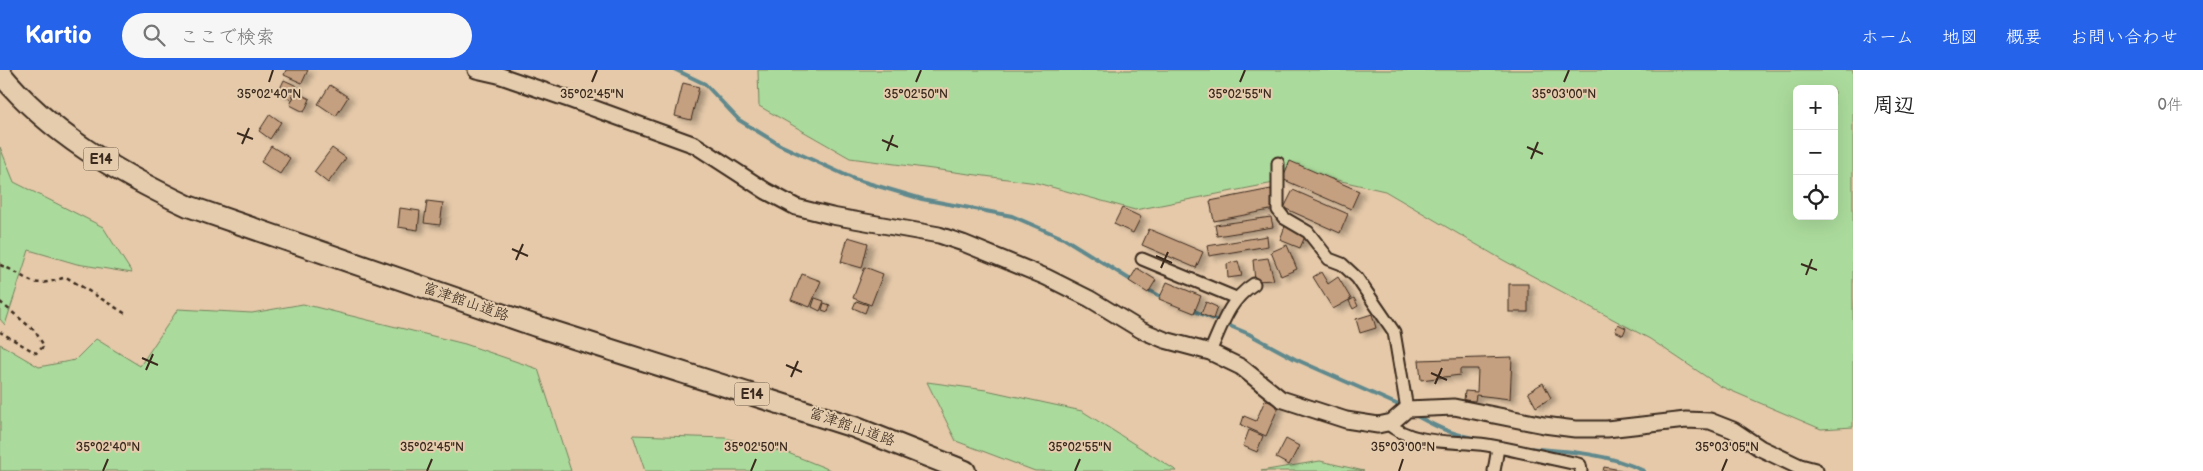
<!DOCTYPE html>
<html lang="ja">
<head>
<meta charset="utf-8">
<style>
  body { margin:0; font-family:"Balsamiq Sans","Klee One",sans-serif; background:#f6f6f6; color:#222 }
  .controls { position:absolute; right:15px; top:15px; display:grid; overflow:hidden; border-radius:8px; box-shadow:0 5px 20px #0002 }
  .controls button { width:45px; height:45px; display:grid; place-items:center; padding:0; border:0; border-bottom:1px solid #e0e0e0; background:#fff; color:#222; font:25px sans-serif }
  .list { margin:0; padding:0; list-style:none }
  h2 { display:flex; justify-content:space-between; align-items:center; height:65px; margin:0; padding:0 20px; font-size:21px }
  h2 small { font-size:16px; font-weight:400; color:#767676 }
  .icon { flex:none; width:28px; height:28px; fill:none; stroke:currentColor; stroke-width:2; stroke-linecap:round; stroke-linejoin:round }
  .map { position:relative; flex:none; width:1853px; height:401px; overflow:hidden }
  header { display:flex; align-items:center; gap:30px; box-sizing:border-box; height:70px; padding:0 25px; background:#2563eb; color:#fff }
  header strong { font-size:24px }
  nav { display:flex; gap:28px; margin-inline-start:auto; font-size:18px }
  .search { width:350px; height:45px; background:#f6f6f6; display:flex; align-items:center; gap:12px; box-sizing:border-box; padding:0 18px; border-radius:28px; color:#767676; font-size:19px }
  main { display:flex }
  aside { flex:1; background:#fff }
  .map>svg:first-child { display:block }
  .green { fill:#abdb9c; stroke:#73825d; fill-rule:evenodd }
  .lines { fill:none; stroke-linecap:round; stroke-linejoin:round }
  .stream { stroke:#61898d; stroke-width:4 }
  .building { fill:#c5a080; stroke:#3b2a1e; filter:url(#shadow) }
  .street-casing { stroke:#3b2a1e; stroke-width:15 }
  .secondary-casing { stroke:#3b2a1e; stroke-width:19 }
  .highway-casing { stroke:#3b2a1e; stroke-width:24 }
  .path { stroke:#3b2a1e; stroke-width:2.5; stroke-dasharray:4 4; stroke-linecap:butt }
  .street { stroke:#e4ccad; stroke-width:11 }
  .secondary { stroke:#e4ccad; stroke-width:15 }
  .highway { stroke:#e4ccad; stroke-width:20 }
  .ticks { fill:none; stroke:#3b2a1e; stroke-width:2 }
  .labels { text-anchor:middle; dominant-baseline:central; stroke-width:4; stroke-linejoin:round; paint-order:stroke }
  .shield { fill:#e4ccad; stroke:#6e5b49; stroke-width:1 }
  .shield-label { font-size:14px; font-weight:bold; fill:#3b2a1e }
  .street-label { font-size:15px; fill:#3b2a1e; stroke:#e4ccad }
  .ticks-label { font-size:12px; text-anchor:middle; fill:#3b2a1e; stroke:#e4ccad; stroke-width:4; stroke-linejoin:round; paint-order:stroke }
</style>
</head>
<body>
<header>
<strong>Kartio</strong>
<div class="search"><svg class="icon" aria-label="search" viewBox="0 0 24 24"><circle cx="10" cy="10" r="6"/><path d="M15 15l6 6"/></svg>ここで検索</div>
<nav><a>ホーム</a><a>地図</a><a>概要</a><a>お問い合わせ</a></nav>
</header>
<main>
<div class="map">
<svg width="1853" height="401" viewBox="0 0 1853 401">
  <defs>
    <filter id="shadow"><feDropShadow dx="5.5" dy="3" stdDeviation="2.5" flood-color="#0004"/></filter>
  </defs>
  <rect width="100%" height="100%" fill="#e5c9a9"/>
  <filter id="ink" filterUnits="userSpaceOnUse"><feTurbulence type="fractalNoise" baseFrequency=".02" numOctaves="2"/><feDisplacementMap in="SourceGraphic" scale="10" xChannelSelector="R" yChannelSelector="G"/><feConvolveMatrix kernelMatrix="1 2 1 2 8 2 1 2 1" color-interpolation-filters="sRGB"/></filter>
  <g filter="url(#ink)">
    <g class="green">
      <path d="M758 0H1853V357L1821 359 1720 316 1650 269 1503 190 1385 121 1315 105 1135 140 1037 113 850 88 759 36ZM1797 19H1834V146H1797Z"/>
      <polygon points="0,77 14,112 103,157 132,203 77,194 29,180 5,255 0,249"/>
      <polygon points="303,234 465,274 538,299 571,401 0,401 0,274 39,297 75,290 96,269 140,296 178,239 252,243"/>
      <polygon points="927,312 986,320 1082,341 1177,401 1035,401 956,371"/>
      <polygon points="633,365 725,368 788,383 833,401 645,401"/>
      <polygon points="1320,391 1364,401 1261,401"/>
    </g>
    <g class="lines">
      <g class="stream">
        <polyline points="676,0 705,14 739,50 780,75 854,109 922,129 1012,146 1065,169 1134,212"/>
        <polyline points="1146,219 1164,228"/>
        <polyline points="1192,240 1249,264 1295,289 1403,337"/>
        <path d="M1413 344C1435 356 1448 363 1473 368"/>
        <path d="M1526 378C1567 381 1607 383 1644 401"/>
      </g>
    </g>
    <g class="building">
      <polygon points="286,0 308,0 302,13 284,5"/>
      <polygon points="284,10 297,16 291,29 278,23"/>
      <polygon points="683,13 699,17 691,50 675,46"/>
      <polygon points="330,15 348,27 336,46 318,34"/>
      <polygon points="296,22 310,29 304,42 290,35"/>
      <polygon points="270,44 281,52 270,69 259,61"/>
      <polygon points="271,76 290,88 280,104 261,92"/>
      <polygon points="332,78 346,88 328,113 314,102"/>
      <polygon points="1290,91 1359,121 1351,139 1282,109"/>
      <polygon points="1271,119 1275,139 1214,151 1210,131"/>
      <polygon points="1293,120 1348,144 1340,163 1284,138"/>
      <polygon points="427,131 443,133 440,155 424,153"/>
      <polygon points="400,138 420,141 418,160 398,157"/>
      <polygon points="1122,138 1141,147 1133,163 1114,154"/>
      <polygon points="1271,147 1273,157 1217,166 1215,155"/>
      <polygon points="1285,156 1306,164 1300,178 1280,170"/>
      <polygon points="1149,159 1203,182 1196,198 1142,175"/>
      <polygon points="1267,166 1268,176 1209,186 1207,176"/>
      <polygon points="848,167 868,173 862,198 841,192"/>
      <polygon points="1287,175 1297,199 1281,206 1271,182"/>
      <polygon points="1268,188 1274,210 1255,211 1253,190"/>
      <polygon points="1238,191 1242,206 1228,208 1227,194"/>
      <polygon points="865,197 883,204 871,235 853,228"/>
      <polygon points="1137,198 1156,210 1148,223 1129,211"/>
      <polygon points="1321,202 1328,214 1338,207 1351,229 1333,239 1313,207"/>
      <polygon points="802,204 821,211 810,237 791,230"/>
      <polygon points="1167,212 1201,226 1194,243 1159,229"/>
      <rect x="1509" y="214" width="19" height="28"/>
      <polygon points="815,228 824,231 820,241 812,237"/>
      <polygon points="1354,228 1358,236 1353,239 1349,231"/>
      <polygon points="856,231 868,235 865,243 853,238"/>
      <polygon points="1206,232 1217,237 1213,249 1201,244"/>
      <polygon points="824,233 830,235 828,242 822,240"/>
      <polygon points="1372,244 1376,258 1360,263 1356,249"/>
      <polygon points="1618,254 1626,258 1623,265 1615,261"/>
      <polygon points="1512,287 1510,329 1476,325 1475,331 1464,330 1465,321 1477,322 1478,299 1460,299 1460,305 1421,310 1419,290"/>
      <polygon points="1543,313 1551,328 1536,337 1528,322"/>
      <polygon points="1265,330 1279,336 1266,366 1241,355 1244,346 1256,351"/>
      <polygon points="1249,360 1263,366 1257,382 1243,376"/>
      <polygon points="1286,369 1299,376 1289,395 1276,388"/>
      <polygon points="1604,397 1621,400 1620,401 1603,401"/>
    </g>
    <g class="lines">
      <defs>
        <g id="street">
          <polyline points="1278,93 1278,140 1284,148 1308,162 1329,189 1342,194 1357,208 1394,262 1407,339"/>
          <polyline points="1142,189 1236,228"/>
          <path d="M1210 282C1222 255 1229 230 1254 214"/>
          <path d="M1387 353C1414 376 1453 370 1487 375 1517 380 1547 388 1578 394L1580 395 1581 401"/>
          <polyline points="1494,401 1498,378"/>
        </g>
        <polyline id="secondary" points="476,0 498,5 571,30 695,75 766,121 796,137 832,146 939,165 963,173 1046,207 1090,229 1141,260 1165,270 1210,282 1241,297 1281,329 1346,350 1378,355 1392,352 1407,339 1454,337 1544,355 1575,359 1607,359 1686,350 1710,351 1733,360 1760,378 1800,397 1815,401"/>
        <path id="highway" d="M0 3C49 63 118 103 188 136L536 256 854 357 965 401"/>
      </defs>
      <use href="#street" class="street-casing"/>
      <use href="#secondary" class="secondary-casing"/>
      <use href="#highway" class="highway-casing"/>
      <g class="path">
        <path d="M0 195C33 207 25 221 66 207L126 244"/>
        <polyline points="0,232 35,261 44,276 36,283 0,262"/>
      </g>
      <use href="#street" class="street"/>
      <use href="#secondary" class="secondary"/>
      <use href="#highway" class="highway"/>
    </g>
  </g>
  <path class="ticks" d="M269 12 273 0M592 12 597 0M916 12 921 0M1240 12 1245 0M1564 12 1569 0M237 63 253 69M882 70 898 77M242 74 249 58M1527 77 1543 84M887 81 893 65M1531 89 1538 72M512 179 528 186M1156 186 1172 193M516 190 523 174M1801 194 1817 200M1161 198 1168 182M1806 205 1812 189M142 288 158 295M786 295 802 302M146 300 153 284M1431 303 1447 310M791 307 798 291M1435 314 1442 298M103 401 108 389M427 401 432 389M751 401 756 389M1075 401 1080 389M1399 401 1403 389M1722 401 1727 389"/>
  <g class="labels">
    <g class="shield">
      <rect x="83.5" y="77.5" width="35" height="23" rx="4"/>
      <rect x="734.5" y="312.5" width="35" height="23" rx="4"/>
    </g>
    <g class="shield-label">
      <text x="101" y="89">E14</text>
      <text x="752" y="324">E14</text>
    </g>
    <g class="street-label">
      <text transform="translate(466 232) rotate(19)">富津館山道路</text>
      <text transform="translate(852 357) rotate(19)">富津館山道路</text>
    </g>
  </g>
  <g class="ticks-label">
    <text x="269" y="28">35°02'40"N</text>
    <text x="592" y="28">35°02'45"N</text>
    <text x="916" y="28">35°02'50"N</text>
    <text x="1240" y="28">35°02'55"N</text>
    <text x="1564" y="28">35°03'00"N</text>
    <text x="108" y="381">35°02'40"N</text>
    <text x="432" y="381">35°02'45"N</text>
    <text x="756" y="381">35°02'50"N</text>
    <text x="1080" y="381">35°02'55"N</text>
    <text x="1403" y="381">35°03'00"N</text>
    <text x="1727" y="381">35°03'05"N</text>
  </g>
</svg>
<div class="controls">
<button>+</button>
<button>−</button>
<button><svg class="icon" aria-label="locate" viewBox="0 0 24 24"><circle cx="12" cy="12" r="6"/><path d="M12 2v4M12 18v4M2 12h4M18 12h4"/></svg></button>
</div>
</div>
<aside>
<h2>周辺<small>0件</small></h2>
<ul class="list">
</ul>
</aside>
</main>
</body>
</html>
